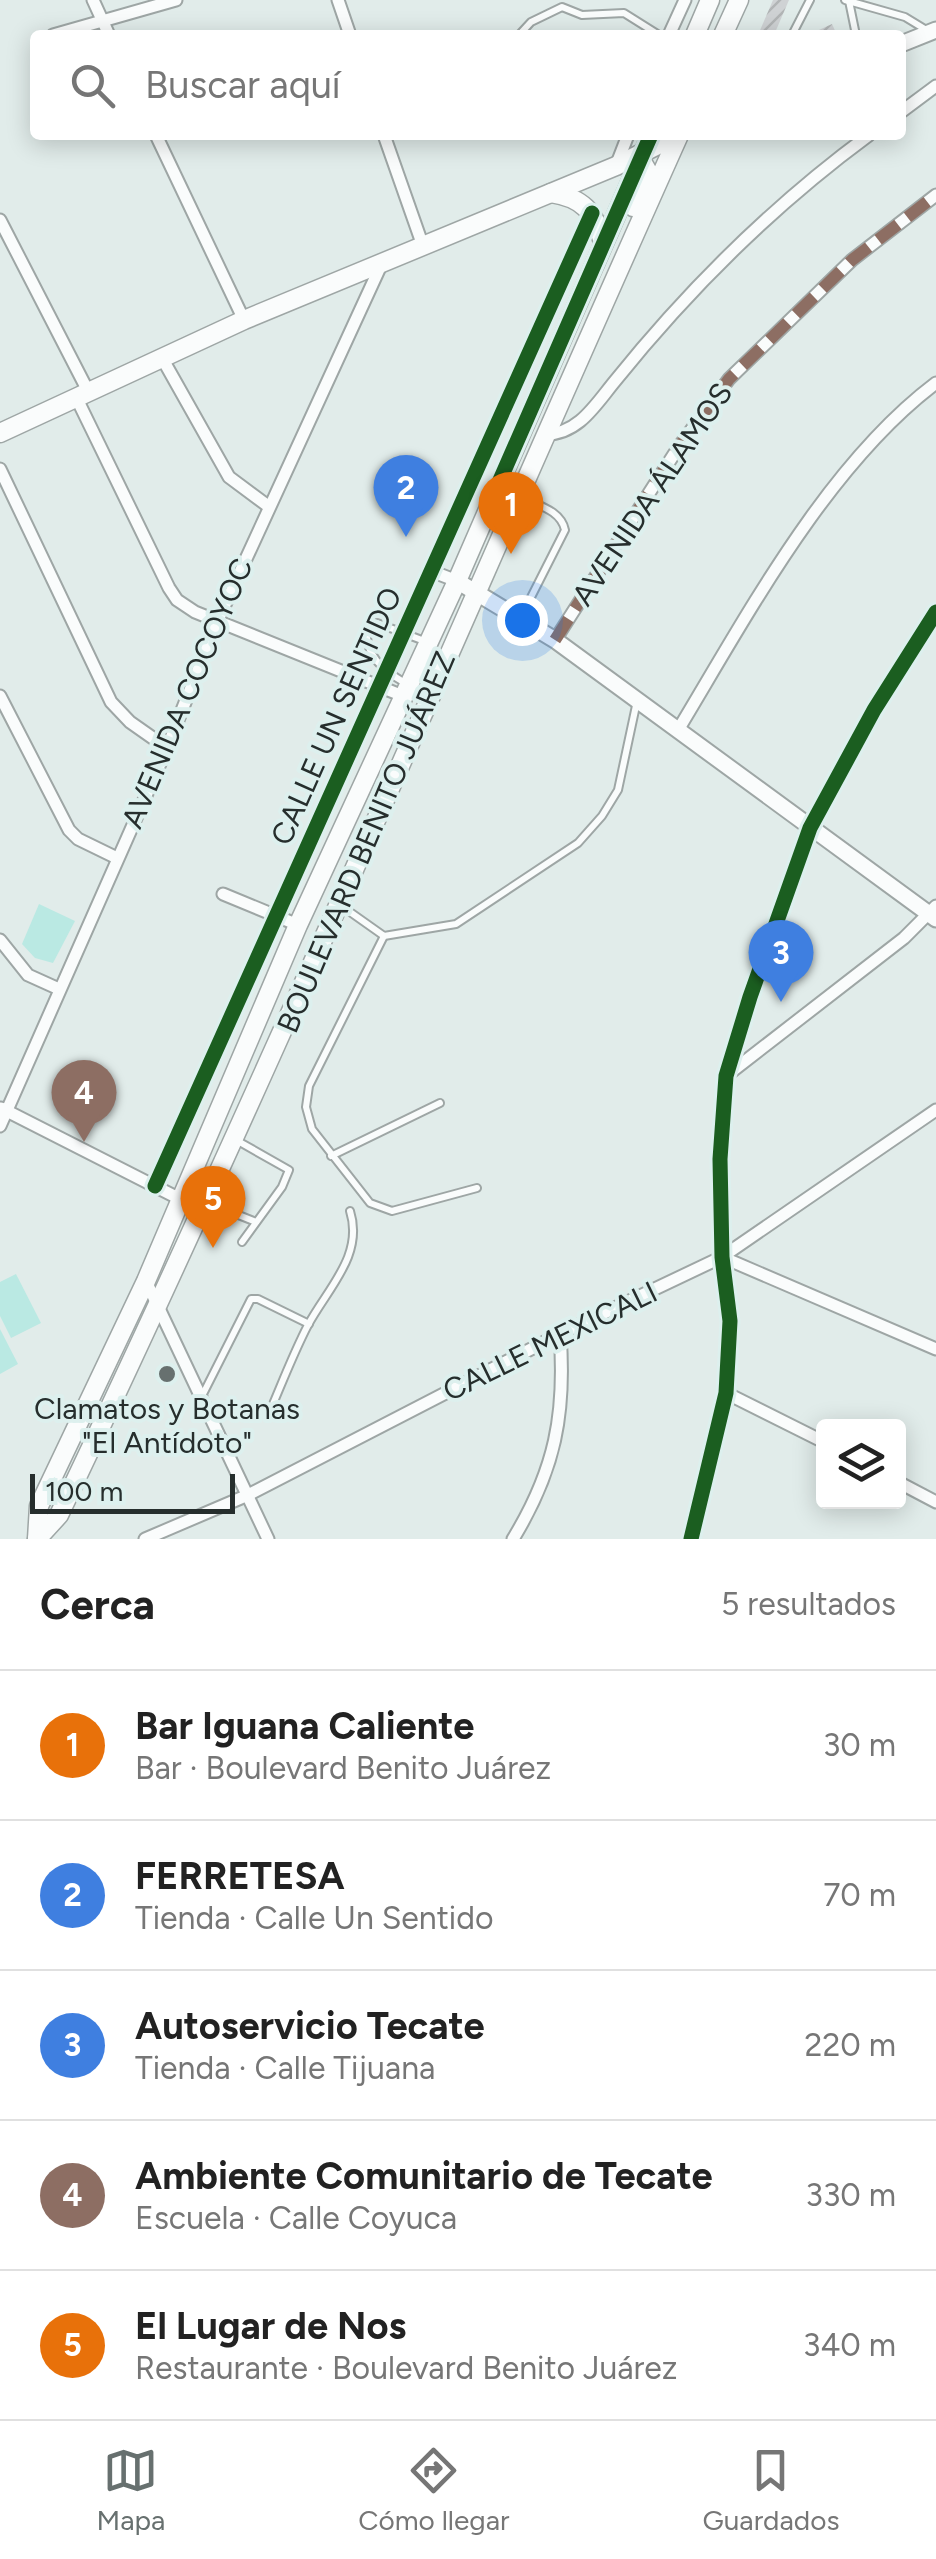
<!DOCTYPE html>
<html lang="es">
<head>
<meta charset="utf-8">
<style>
  body { margin:0; font-family:Figtree,sans-serif; background:#f2f2f2; color:#222 }
  .controls { position:absolute; right:30px; bottom:30px; display:grid; overflow:hidden; border-radius:10px; box-shadow:0 5px 25px #0003 }
  .controls button { width:90px; height:90px; display:grid; place-items:center; padding:0; border:0; border-bottom:2px solid #e0e0e0; background:#fff; color:#222; font:50px sans-serif }
  .scale { position:absolute; left:30px; bottom:25px; width:205px; box-sizing:border-box; padding-left:10px; border:5px solid #262e2d; border-top:0; font-size:28px; line-height:35px; white-space:nowrap; color:#262e2d; -webkit-text-stroke:8px #ddf0ee; paint-order:stroke }
  .you { position:absolute; left:522px; top:620px; width:35px; height:35px; margin:-25px; border:8px solid #fff; border-radius:50%; background:#1a73e8; box-shadow:0 0 0 15px #1a73e833 }
  .badge { display:grid; place-items:center; width:65px; height:65px; border-radius:50%; background:#67706f; color:#fff; font-size:32px; font-weight:700 }
  .pin { position:absolute; translate:-50% -82px; filter:drop-shadow(0 2px 5px #0008) }
  .pin::after { content:''; position:absolute; top:52px; width:35px; height:30px; background:inherit; clip-path:polygon(0 0,100% 0,50% 100%) }
  .list { margin:0; padding:0; list-style:none }
  h2 { display:flex; justify-content:space-between; align-items:center; height:130px; margin:0; padding:0 40px; font-size:42px }
  h2 small { font-size:32px; font-weight:400; color:#767676 }
  .list li { display:grid; grid-template-columns:65px 1fr auto; gap:30px; align-items:center; box-sizing:border-box; height:150px; padding:0 40px; border-top:2px solid #e0e0e0 }
  .list b { display:block; font-size:38px; white-space:nowrap }
  .list p { margin:0; font-size:32px; white-space:nowrap; color:#767676 }
  .list em { font-size:32px; font-style:normal; color:#767676 }
  .icon { flex:none; width:55px; height:55px; fill:none; stroke:currentColor; stroke-width:2; stroke-linecap:round; stroke-linejoin:round }
  .map { position:relative; flex:none; width:936px; height:1539px; overflow:hidden }
  .search { position:absolute; background:#fff; box-shadow:0 5px 25px #0003; left:30px; right:30px; top:30px; height:110px; display:flex; align-items:center; gap:25px; box-sizing:border-box; padding:0 35px; border-radius:10px; color:#767676; font-size:38px }
  .sheet { height:880px; background:#fff }
  nav { display:flex; justify-content:space-around; align-items:center; box-sizing:border-box; height:140px; border-top:2px solid #e0e0e0; background:#fff; font-size:28px; color:#767676 }
  nav a { display:grid; justify-items:center; gap:5px }
  nav .on { color:#67706f }
  .map>svg:first-child { display:block }
  .grass { fill:#bae9e3 }
  .building { fill:url(#building-hatch) }
  .lines { fill:none; stroke-linecap:round; stroke-linejoin:round }
  .service-casing { stroke:#9ea6a5; stroke-width:10 }
  .minor-casing { stroke:#9ea6a5; stroke-width:15 }
  .tertiary-casing { stroke:#9ea6a5; stroke-width:19 }
  .secondary-casing { stroke:#9ea6a5; stroke-width:21 }
  .primary-casing { stroke:#9ea6a5; stroke-width:21 }
  .service { stroke:#fafcfc; stroke-width:6 }
  .minor { stroke:#fafcfc; stroke-width:11 }
  .tertiary { stroke:#fafcfc; stroke-width:15 }
  .secondary { stroke:#fafcfc; stroke-width:18 }
  .primary { stroke:#fafcfc; stroke-width:18 }
  .quiet { stroke:#8d6e63; stroke-width:12; stroke-dasharray:25 12; stroke-linecap:butt }
  .cycleway-casing { stroke:#ddf0ee; stroke-width:21 }
  .cycleway { stroke:#1b5e20; stroke-width:15 }
  .poi-dot { fill:#67706f; stroke:#ddf0ee; stroke-width:4 }
  .labels { text-anchor:middle; dominant-baseline:central; stroke-width:8; stroke-linejoin:round; paint-order:stroke }
  .street-label { font-size:30px; fill:#262e2d; stroke:#ddf0ee }
  .poi-label { font-size:30px; fill:#262e2d; stroke:#ddf0ee }
</style>
</head>
<body>
<div class="map">
<svg width="936" height="1539" viewBox="0 0 936 1539">
  <defs>
    <pattern id="building-hatch" width="6" height="6" patternUnits="userSpaceOnUse" patternTransform="scale(2.5)"><rect width="6" height="6" fill="#cfd2d4"/><path d="M-1 1l2-2M0 6l6-6M5 7l2-2" fill="none" stroke="#b2b5b6"/></pattern>
  </defs>
  <rect width="100%" height="100%" fill="#e1ecea"/>
  <g class="grass">
    <polygon points="39,904 75,921 53,963 35,958 22,944"/>
    <polygon points="16,1274 41,1323 11,1338 0,1316 0,1282"/>
    <polygon points="0,1329 18,1364 0,1374"/>
  </g>
  <g class="building">
    <polygon points="773,0 789,0 774,35 758,35"/>
    <polygon points="832,24 837,35 808,35"/>
  </g>
  <g class="lines">
    <defs>
      <g id="service">
        <polyline points="845,0 905,17 928,31"/>
        <polyline points="849,1 856,35"/>
        <polyline points="519,35 531,22 562,7 582,15 624,13 659,35"/>
        <polyline points="792,35 810,0"/>
        <path d="M521 617 565 530C561 511 540 506 523 498"/>
        <path d="M405 683C383 670 364 655 367 628L377 623 427 642"/>
        <polyline points="343,907 384,936 456,924 578,843 602,816 618,790 637,701"/>
        <polyline points="384,936 309,1086 306,1107 312,1129 370,1203 392,1211 477,1188"/>
        <polyline points="236,1140 289,1170 282,1187 242,1242"/>
        <polyline points="331,1156 440,1103"/>
        <polyline points="206,1202 256,1222"/>
        <polyline points="202,1396 251,1299 258,1299 309,1324"/>
        <path d="M273 1404C284 1378 295 1350 308 1325 328 1288 364 1255 350 1211"/>
      </g>
      <g id="minor">
        <polyline points="93,0 109,35"/>
        <polyline points="338,0 350,35"/>
        <polyline points="53,35 176,0"/>
        <polyline points="669,35 685,0"/>
        <polyline points="901,112 936,86"/>
        <polyline points="156,135 244,320"/>
        <polyline points="384,135 423,246"/>
        <polyline points="616,166 628,135"/>
        <polyline points="0,220 88,391"/>
        <polyline points="162,358 229,477 268,506"/>
        <polyline points="76,397 169,588 177,600 195,612 403,696"/>
        <path d="M545 434C578 435 596 404 615 381 689 289 774 205 869 135"/>
        <polyline points="0,469 111,702 130,722 167,748"/>
        <polyline points="431,571 457,581"/>
        <polyline points="555,640 678,448 729,379 852,260 936,195"/>
        <polyline points="0,696 69,830 78,839 117,858"/>
        <path d="M678 730C748 614 827 465 936 383"/>
        <polyline points="223,894 298,925"/>
        <polyline points="0,940 28,975 59,989"/>
        <polyline points="726,1076 904,938 936,906"/>
        <polyline points="1,1108 180,1199"/>
        <polyline points="0,1126 167,748 217,622 382,263"/>
        <polyline points="155,1186 592,213"/>
        <polyline points="722,1257 936,1349"/>
        <polyline points="146,1281 268,1539"/>
        <polyline points="726,1393 824,1442"/>
        <polyline points="898,1482 936,1502"/>
        <polyline points="145,1539 248,1495 560,1334 722,1257 936,1110"/>
        <path d="M513 1539C555 1470 566 1414 560 1334"/>
        <polyline points="691,1539 726,1393 730,1321 722,1257 720,1159 726,1076 750,997 810,828 874,710 936,612"/>
      </g>
      <g id="tertiary">
        <polyline points="901,44 936,30"/>
        <polyline points="457,581 555,640 936,919"/>
      </g>
      <polyline id="secondary" points="0,433 244,320 616,166 678,135"/>
      <g id="primary">
        <polyline points="695,35 710,0"/>
        <polyline points="723,35 739,0"/>
        <path d="M551 193C583 198 594 211 603 242"/>
        <polyline points="633,207 648,172 640,158"/>
        <path d="M37 1539 59 1515C276 1060 473 595 679 135"/>
        <polyline points="37,1539 39,1506 146,1281 298,925 457,581 651,135"/>
      </g>
    </defs>
    <use href="#service" class="service-casing"/>
    <use href="#minor" class="minor-casing"/>
    <use href="#tertiary" class="tertiary-casing"/>
    <use href="#secondary" class="secondary-casing"/>
    <use href="#primary" class="primary-casing"/>
    <use href="#service" class="service"/>
    <use href="#minor" class="minor"/>
    <use href="#tertiary" class="tertiary"/>
    <use href="#secondary" class="secondary"/>
    <use href="#primary" class="primary"/>
    <polyline class="quiet" points="555,640 678,448 729,379 852,260 936,195"/>
    <defs>
      <g id="cycleway">
        <polyline points="497,487 651,135"/>
        <polyline points="155,1186 592,213"/>
        <polyline points="691,1539 726,1393 730,1321 722,1257 720,1159 726,1076 750,997 810,828 874,710 936,612"/>
      </g>
    </defs>
    <use href="#cycleway" class="cycleway-casing"/>
    <use href="#cycleway" class="cycleway"/>
  </g>
  <circle class="poi-dot" cx="167" cy="1374" r="10"/>
  <g class="labels">
    <g class="street-label">
      <text transform="translate(652 494) rotate(-56)">AVENIDA ÁLAMOS</text>
      <text transform="translate(187 693) rotate(-67)">AVENIDA COCOYOC</text>
      <text transform="translate(336 716) rotate(-66)">CALLE UN SENTIDO</text>
      <text transform="translate(366 842) rotate(-67)">BOULEVARD BENITO JUÁREZ</text>
      <text transform="translate(550 1341) rotate(-26)">CALLE MEXICALI</text>
    </g>
    <g class="poi-label">
      <text x="167" y="1408">Clamatos y Botanas<tspan x="167" dy="34">"El Antídoto"</tspan></text>
    </g>
  </g>
</svg>
<div class="controls">
<button><svg class="icon" aria-label="layers" viewBox="0 0 24 24"><path d="M12 4l9 5-9 5-9-5zM3 14l9 5 9-5"/></svg></button>
</div>
<div class="scale">100 m</div>
<div class="you"></div>
<div class="pin badge" style="left:511px;top:554px;background:#e8710a">1</div>
<div class="pin badge" style="left:406px;top:537px;background:#3f7fe0">2</div>
<div class="pin badge" style="left:781px;top:1002px;background:#3f7fe0">3</div>
<div class="pin badge" style="left:84px;top:1142px;background:#8d6e63">4</div>
<div class="pin badge" style="left:213px;top:1248px;background:#e8710a">5</div>
<div class="search"><svg class="icon" aria-label="search" viewBox="0 0 24 24"><circle cx="10" cy="10" r="6"/><path d="M15 15l6 6"/></svg>Buscar aquí</div>
</div>
<section class="sheet">
<h2>Cerca<small>5 resultados</small></h2>
<ul class="list">
<li><span class="badge" style="background:#e8710a">1</span><div><b>Bar Iguana Caliente</b><p>Bar · Boulevard Benito Juárez</p></div><em>30 m</em></li>
<li><span class="badge" style="background:#3f7fe0">2</span><div><b>FERRETESA</b><p>Tienda · Calle Un Sentido</p></div><em>70 m</em></li>
<li><span class="badge" style="background:#3f7fe0">3</span><div><b>Autoservicio Tecate</b><p>Tienda · Calle Tijuana</p></div><em>220 m</em></li>
<li><span class="badge" style="background:#8d6e63">4</span><div><b>Ambiente Comunitario de Tecate</b><p>Escuela · Calle Coyuca</p></div><em>330 m</em></li>
<li><span class="badge" style="background:#e8710a">5</span><div><b>El Lugar de Nos</b><p>Restaurante · Boulevard Benito Juárez</p></div><em>340 m</em></li>
</ul>
</section>
<nav>
<a class="on"><svg class="icon" aria-label="map" viewBox="0 0 24 24"><path d="M3 6l6-2 6 2 6-2v14l-6 2-6-2-6 2zM9 4v14M15 6v14"/></svg>Mapa</a>
<a><svg class="icon" aria-label="directions" viewBox="0 0 24 24"><path d="M12 3l9 9-9 9-9-9zM9 14v-3h6M13 9l2 2-2 2"/></svg>Cómo llegar</a>
<a><svg class="icon" aria-label="saved" viewBox="0 0 24 24"><path d="M7 4h10v16l-5-4-5 4z"/></svg>Guardados</a>
</nav>
</body>
</html>
